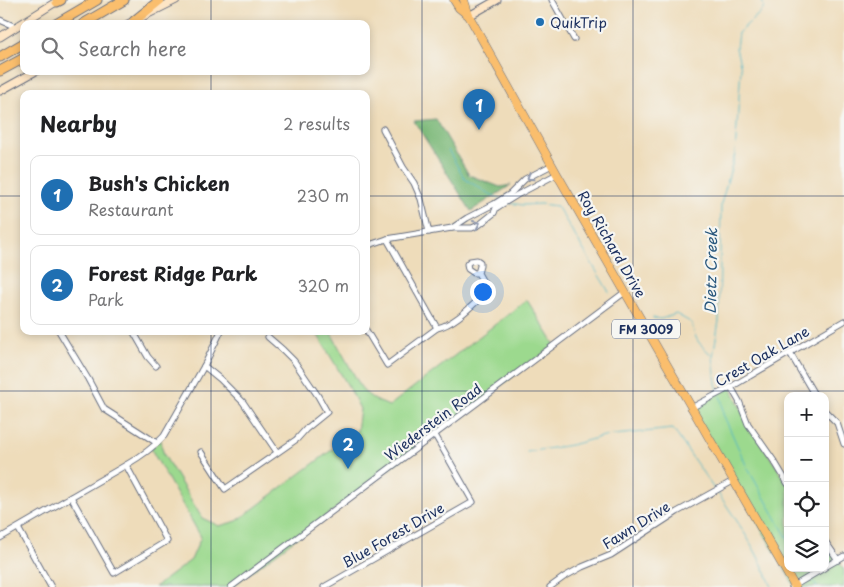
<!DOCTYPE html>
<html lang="en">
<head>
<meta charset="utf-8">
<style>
  body { margin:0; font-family:"Playpen Sans",sans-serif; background:#f6f6f6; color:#202124 }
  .controls { position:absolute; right:15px; bottom:15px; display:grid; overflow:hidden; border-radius:10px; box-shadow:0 2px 8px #0003 }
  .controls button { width:45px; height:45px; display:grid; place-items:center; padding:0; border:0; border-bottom:1px solid #e0e0e0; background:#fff; color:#202124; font:25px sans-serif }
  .you { position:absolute; left:482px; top:291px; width:18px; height:18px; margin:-12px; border:4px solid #fff; border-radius:50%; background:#1a73e8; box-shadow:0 0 0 8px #1a73e833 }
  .badge { display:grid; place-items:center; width:32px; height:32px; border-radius:50%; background:#1f6fb2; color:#fff; font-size:16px; font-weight:700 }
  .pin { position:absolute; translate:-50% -41px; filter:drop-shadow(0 1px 2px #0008) }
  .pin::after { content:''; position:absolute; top:26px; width:18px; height:15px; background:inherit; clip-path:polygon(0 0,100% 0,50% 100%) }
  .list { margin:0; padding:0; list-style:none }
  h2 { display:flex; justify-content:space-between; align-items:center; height:65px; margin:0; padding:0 20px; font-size:21px }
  h2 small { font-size:16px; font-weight:400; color:#757577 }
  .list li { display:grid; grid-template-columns:32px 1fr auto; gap:15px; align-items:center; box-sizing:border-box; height:80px; margin:0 10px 10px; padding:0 10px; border:1px solid #e0e0e0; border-radius:10px }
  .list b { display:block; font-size:19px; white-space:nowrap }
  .list p { margin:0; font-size:16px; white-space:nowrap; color:#757577 }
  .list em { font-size:16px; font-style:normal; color:#757577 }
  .icon { flex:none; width:28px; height:28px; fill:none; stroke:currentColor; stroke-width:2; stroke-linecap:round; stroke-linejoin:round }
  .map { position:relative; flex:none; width:844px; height:587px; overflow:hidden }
  .search { position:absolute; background:#fff; box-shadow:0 2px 8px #0003; left:20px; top:20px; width:350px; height:55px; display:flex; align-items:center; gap:12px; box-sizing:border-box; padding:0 18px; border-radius:10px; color:#757577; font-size:19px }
  .panel { position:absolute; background:#fff; box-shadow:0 2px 8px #0003; left:20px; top:90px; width:350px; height:245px; border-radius:10px }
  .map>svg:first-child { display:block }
  .green { fill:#9cd98e; stroke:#5c8476 }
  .forest { fill:#7db979; stroke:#4c746c }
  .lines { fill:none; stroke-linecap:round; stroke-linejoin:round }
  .stream { stroke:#48b4c4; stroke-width:1 }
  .street-casing { stroke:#656c7e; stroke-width:7 }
  .secondary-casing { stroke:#656c7e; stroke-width:9 }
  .primary-casing { stroke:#656c7e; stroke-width:9 }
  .highway-casing { stroke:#656c7e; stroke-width:11 }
  .street { stroke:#fff; stroke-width:5 }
  .secondary { stroke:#fde5c5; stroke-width:7 }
  .primary { stroke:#fabe6d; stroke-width:8 }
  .highway { stroke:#fabe6d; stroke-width:9 }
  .oneway { stroke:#8d97ae }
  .grid { fill:none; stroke:#1b2f5e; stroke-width:1; stroke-opacity:0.55 }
  .poi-dot { fill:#1f6fb2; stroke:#f6f6f2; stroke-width:2 }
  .labels { text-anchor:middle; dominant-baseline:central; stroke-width:4.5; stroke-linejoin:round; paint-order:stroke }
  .shield { fill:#f6f6f2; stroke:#5d6b8a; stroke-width:1 }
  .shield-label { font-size:12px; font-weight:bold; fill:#1b2f5e }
  .poi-label { font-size:14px; fill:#1b2f5e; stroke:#f6f6f2; text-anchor:start }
  .street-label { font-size:14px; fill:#1b2f5e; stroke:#f6f6f2 }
  .water-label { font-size:15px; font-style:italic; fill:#28577d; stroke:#f6f6f2 }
</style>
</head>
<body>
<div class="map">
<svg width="844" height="587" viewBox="0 0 844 587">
  <rect width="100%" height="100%" fill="#f6f6f2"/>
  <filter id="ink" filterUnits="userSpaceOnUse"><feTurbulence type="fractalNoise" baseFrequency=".02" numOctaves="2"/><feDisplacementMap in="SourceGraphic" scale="10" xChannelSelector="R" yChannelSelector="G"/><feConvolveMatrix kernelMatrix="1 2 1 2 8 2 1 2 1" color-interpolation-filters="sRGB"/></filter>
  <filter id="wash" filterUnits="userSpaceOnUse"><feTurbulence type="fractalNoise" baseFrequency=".0096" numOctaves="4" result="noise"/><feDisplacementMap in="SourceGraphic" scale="20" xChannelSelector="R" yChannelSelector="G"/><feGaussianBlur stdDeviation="1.12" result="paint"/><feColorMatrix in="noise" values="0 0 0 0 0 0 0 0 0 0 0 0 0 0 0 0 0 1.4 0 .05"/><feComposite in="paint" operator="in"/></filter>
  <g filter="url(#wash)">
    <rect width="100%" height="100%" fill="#eedcba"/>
    <g class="green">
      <polygon points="527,300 555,345 231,587 155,587 191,560 201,537 151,449 160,440 164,455 202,518 219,526 237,521 357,431 360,409 351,391 319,337 313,331 330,331 363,391 375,400 389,406"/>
      <polygon points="731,387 748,424 788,484 788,568 825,568 825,541 844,570 844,587 795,587 691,408"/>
    </g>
    <polygon class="forest" points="436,119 469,175 500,187 511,185 471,211 414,121"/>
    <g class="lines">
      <g class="stream">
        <polyline points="448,150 465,179 486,192 500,199"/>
        <polyline points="509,203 523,205 540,204 557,206 609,292"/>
        <path d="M653 318 661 319 676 314 692 323C695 341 699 344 712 355"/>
        <polyline points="624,321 629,328 631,328"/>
        <polyline points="719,392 716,384 713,356 719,321 721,204 735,154 741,68 736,48 738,33 762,11 764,7 762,0"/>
        <polyline points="720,396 722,401 723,414 747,467 788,539"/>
        <polyline points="527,452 571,445 604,436 673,429 714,489"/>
        <path d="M717 492C738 521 759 554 772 587"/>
        <polyline points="805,568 808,574"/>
        <polyline points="810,577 817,587"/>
      </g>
    </g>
  </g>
  <g filter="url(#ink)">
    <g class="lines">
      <defs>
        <g id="street">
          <polyline points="552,0 574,39"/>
          <polyline points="0,20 16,27"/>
          <polyline points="383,129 403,167 414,183 421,199 429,232"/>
          <polyline points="452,228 467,218 494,204 510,194 525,179 552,165"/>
          <polyline points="387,239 437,328"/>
          <polyline points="366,246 387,239 452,228 472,228 479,225 494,213 496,208 517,195 557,174"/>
          <path d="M366 330 387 365 437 328C456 324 474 303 488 291L478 273H474L468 269 467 264 470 261 477 260 480 262V266L478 273"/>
          <polyline points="59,331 88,379 104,409 157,443"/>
          <polyline points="133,331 148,357 156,366"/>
          <polyline points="790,353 815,396"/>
          <polyline points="204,366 220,379 243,402 277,452"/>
          <polyline points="731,387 739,401 748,424 776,464 788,484"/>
          <polyline points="691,408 731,387 844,321"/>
          <polyline points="825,411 837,423 844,444"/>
          <polyline points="201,452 225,489 297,439 306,429 327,412 318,396 294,361 283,350 268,337"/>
          <polyline points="71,497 114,573 167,541 126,465"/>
          <polyline points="18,528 51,587"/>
          <path d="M0 538 126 465C140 457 153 448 164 436L204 366 221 331"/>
          <polyline points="825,541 838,560"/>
          <polyline points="825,567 844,556"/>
          <polyline points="231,587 625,292"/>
          <polyline points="324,587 473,502 435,435"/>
          <polyline points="550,587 564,577 582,567 611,555 677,512 733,481"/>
          <polyline points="792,587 824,568"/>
        </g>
        <g id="secondary">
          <polyline points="469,16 497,0"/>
          <polyline points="128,24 176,0"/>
          <polyline points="0,37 59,0"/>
          <polyline points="0,91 36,71"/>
        </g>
        <g id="primary">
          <polyline points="454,0 459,8 469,16"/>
          <polyline points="464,0 469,16 557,174 795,587"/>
        </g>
        <g id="highway">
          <polyline points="57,2 61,0"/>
          <polyline points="134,21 160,0"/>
          <polyline points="56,24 97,0"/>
          <polyline points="83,24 124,0"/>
          <polyline points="0,57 24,43"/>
          <polyline points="0,71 24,58"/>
        </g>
      </defs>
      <use href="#street" class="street-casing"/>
      <use href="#secondary" class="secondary-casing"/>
      <use href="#primary" class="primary-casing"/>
      <use href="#highway" class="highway-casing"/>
      <use href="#street" class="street"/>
      <use href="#secondary" class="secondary"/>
      <use href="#primary" class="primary"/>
      <use href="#highway" class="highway"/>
    </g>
    <defs><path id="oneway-chevron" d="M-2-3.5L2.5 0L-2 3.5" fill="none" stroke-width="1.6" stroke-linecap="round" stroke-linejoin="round" transform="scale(1.25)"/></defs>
    <g class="oneway">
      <use href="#oneway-chevron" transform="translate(530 177) rotate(147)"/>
      <use href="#oneway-chevron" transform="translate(477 224) rotate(-25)"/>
    </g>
  </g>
  <path class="grid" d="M211 0V24M422 0V587M633 0V587M211 71V94M0 196H24M366 196H844M211 331V587M0 391H844"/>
  <circle class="poi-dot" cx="540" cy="22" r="5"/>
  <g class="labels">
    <rect class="shield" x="612" y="319.5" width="68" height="19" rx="4"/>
    <g class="shield-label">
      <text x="646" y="329">FM 3009</text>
    </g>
    <g class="poi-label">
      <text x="550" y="22">QuikTrip</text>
    </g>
    <g class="street-label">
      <text transform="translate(612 244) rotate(60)">Roy Richard Drive</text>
      <text transform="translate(762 356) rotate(-30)">Crest Oak Lane</text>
      <text transform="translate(433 422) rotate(-37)">Wiederstein Road</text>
      <text transform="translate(636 525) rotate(-32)">Fawn Drive</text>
      <text transform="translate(393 535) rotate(-30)">Blue Forest Drive</text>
    </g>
    <g class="water-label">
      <text transform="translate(710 271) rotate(-89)">Dietz Creek</text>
    </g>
  </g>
</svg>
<div class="controls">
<button>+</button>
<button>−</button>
<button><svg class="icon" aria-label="locate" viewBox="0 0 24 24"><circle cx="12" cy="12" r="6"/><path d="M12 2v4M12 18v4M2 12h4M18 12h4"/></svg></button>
<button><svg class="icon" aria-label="layers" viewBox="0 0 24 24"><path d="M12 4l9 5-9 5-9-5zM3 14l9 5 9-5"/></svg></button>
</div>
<div class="you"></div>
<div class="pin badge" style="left:479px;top:130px">1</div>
<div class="pin badge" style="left:348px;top:469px">2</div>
<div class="search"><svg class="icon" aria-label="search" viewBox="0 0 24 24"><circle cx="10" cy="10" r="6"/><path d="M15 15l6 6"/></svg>Search here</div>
<section class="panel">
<h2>Nearby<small>2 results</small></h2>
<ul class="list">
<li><span class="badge">1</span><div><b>Bush's Chicken</b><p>Restaurant</p></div><em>230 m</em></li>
<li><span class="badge">2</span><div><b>Forest Ridge Park</b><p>Park</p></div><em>320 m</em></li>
</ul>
</section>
</div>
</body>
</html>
